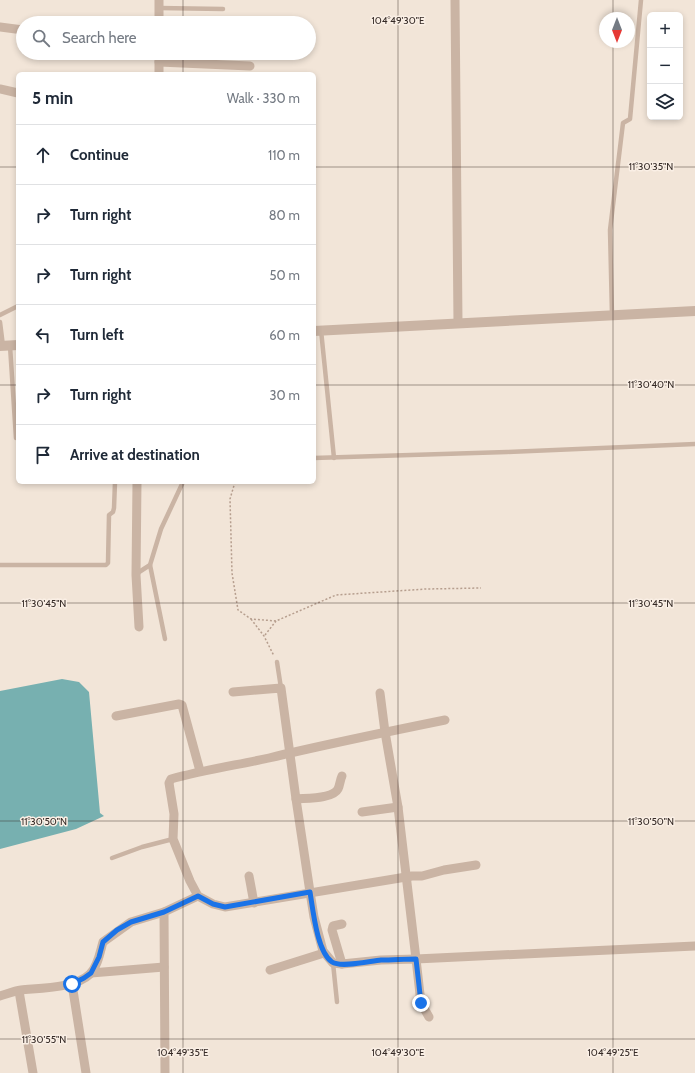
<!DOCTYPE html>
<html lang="en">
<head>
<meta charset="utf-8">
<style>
  body { margin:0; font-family:Cabin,sans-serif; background:#f6f6f7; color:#1f2937 }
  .controls { position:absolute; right:12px; top:12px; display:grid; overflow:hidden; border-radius:6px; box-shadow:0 2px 6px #0003 }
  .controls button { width:36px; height:36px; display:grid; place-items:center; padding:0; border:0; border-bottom:1px solid #e0e1e3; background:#fff; color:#1f2937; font:20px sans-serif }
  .compass { position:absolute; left:599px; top:12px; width:36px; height:36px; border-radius:50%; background:#fff; box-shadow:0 2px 6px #0003; rotate:180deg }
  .stop { position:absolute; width:12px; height:12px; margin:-9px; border:3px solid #1a73e8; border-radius:50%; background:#fff }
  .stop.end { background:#1a73e8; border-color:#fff; box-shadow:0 1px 4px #0008 }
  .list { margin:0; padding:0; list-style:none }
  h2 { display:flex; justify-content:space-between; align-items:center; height:52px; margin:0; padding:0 16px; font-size:17px }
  h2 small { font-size:13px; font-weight:400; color:#747a83 }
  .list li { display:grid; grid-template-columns:26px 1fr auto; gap:12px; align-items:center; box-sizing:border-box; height:60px; padding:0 16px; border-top:1px solid #e0e1e3 }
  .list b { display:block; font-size:15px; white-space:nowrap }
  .list em { font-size:13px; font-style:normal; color:#747a83 }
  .icon { flex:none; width:22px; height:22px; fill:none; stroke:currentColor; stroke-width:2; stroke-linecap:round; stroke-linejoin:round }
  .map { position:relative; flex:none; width:695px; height:1073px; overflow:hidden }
  .search { position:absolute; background:#fff; box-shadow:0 2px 6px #0003; left:16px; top:16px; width:300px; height:44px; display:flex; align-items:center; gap:10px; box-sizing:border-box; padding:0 14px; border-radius:22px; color:#747a83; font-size:15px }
  .panel { position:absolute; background:#fff; box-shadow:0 2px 6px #0003; left:16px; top:72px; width:300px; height:412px; border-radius:6px }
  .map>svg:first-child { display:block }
  .water { fill:#77b0b0 }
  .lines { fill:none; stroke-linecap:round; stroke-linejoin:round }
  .path { stroke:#b69e8e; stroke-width:1.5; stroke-dasharray:2 2; stroke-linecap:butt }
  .service { stroke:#cab4a4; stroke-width:4.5 }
  .minor { stroke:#cab4a4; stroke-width:9 }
  .tertiary { stroke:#cab4a4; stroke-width:10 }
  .route { stroke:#1a73e8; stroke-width:5 }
  .ticks { fill:none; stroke:#352a26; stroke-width:1; stroke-opacity:0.45 }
  .ticks-label { font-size:10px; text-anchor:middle; fill:#352a26; stroke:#faefe5; stroke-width:3; stroke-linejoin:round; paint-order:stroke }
</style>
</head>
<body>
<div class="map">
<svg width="695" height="1073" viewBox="0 0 695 1073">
  <rect width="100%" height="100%" fill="#f2e5d8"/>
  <polygon class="water" points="62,679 79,682 89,692 100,813 104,816 76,829 0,849 0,691"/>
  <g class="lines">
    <g class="path">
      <polyline points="235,482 230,499 232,573 238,610 251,619 276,621 336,595 426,589 481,588"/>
      <polyline points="251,619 264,636 274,656"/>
      <polyline points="265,635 276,621"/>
    </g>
    <g class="service">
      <polyline points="159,8 223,9"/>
      <polyline points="0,315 18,306"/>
      <polyline points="612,315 610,230 623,123 630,119 641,0"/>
      <polyline points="0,322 3,346"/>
      <polyline points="321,330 334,458"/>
      <polyline points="10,346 16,438"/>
      <polyline points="314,458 507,452 695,444"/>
      <polyline points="0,565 106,565 108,563 109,515 113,512 114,508 115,482"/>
      <polyline points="150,565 165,639"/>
      <polyline points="136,574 150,565 161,529 183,482"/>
      <polyline points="277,662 281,688"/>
      <polyline points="112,858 142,847 173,839"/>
      <polyline points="333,963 337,1002"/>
    </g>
    <g class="minor">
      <polyline points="159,0 159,23"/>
      <polyline points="455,0 458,323"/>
      <polyline points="0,27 23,30"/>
      <polyline points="159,53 159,74"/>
      <polyline points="159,62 250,66"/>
      <polyline points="0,89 18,93"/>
      <polyline points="137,482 136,575 139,627"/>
      <polyline points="233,692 281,688 296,799 310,892 314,917 323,951 333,963 342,964 381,960 416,959 421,1003 429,1017"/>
      <polyline points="380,693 385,732 398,807 416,959 695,946"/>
      <polyline points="116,716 179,704 182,705 200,771"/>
      <path d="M445 720C386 732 327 744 269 758 237 765 204 770 171 779L169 783 174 814 173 839 190 881 198 896 213 904 225 907 412 876H422L444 870 476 865"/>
      <path d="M296 799C306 798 333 799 338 789 340 785 340 780 342 776"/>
      <polyline points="362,812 398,807"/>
      <polyline points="249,876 254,903"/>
      <polyline points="342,924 333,926 332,930 342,964"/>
      <polyline points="270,970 324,953"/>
      <polyline points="91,973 164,967"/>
      <polyline points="72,984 86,1073"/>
      <polyline points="19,991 33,1073"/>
      <path d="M0 996C7 994 14 991 21 990 41 988 76 988 90 974 98 966 100 952 103 942L131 922 164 912"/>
      <polyline points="165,1073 164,912 198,896"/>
    </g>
    <g class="tertiary">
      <polyline points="314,331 695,311"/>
      <polyline points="0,346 18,345"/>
    </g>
  </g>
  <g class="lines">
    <path class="route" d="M72 984 84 978 91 973 99 957 103 942 117 930 131 922 164 912 198 896 213 904 225 907 310 892C313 910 317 952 332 962 341 968 370 961 381 960 393 960 404 959 416 959L421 1003"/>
  </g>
  <path class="ticks" d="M183 0V23M398 0V1073M613 0V18M613 42V1073M183 53V74M0 167H18M314 167H695M0 385H18M314 385H695M183 482V1073M0 603H695M0 821H695M0 1039H695"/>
  <g class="ticks-label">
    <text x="398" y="24">104°49'30"E</text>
    <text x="651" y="170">11°30'35"N</text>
    <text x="651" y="388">11°30'40"N</text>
    <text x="651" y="607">11°30'45"N</text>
    <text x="44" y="607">11°30'45"N</text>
    <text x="44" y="825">11°30'50"N</text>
    <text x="651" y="825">11°30'50"N</text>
    <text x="44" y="1043">11°30'55"N</text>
    <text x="183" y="1056">104°49'35"E</text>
    <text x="398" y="1056">104°49'30"E</text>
    <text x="613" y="1056">104°49'25"E</text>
  </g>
</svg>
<div class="controls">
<button>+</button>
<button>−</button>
<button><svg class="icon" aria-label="layers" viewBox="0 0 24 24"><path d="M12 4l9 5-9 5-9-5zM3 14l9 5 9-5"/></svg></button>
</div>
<svg class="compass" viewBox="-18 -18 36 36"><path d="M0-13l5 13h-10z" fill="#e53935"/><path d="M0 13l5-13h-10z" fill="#747a83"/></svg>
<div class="stop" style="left:72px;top:984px"></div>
<div class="stop end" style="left:421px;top:1003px"></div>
<div class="search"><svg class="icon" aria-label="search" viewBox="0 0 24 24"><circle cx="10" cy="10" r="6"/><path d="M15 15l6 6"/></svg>Search here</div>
<section class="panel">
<h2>5 min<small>Walk · 330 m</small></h2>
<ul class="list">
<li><svg class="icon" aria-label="ahead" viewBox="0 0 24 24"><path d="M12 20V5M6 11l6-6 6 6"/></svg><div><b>Continue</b></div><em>110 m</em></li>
<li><svg class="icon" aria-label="right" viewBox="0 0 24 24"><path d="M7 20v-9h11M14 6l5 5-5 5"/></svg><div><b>Turn right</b></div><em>80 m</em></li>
<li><svg class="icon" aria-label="right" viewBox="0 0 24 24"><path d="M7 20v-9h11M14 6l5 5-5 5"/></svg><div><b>Turn right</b></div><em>50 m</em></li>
<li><svg class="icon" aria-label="left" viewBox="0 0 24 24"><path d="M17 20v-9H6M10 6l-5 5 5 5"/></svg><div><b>Turn left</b></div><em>60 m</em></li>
<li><svg class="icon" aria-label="right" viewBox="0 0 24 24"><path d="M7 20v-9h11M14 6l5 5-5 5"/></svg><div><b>Turn right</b></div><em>30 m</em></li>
<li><svg class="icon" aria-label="arrive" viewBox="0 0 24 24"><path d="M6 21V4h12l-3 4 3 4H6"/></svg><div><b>Arrive at destination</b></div></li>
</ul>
</section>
</div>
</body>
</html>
